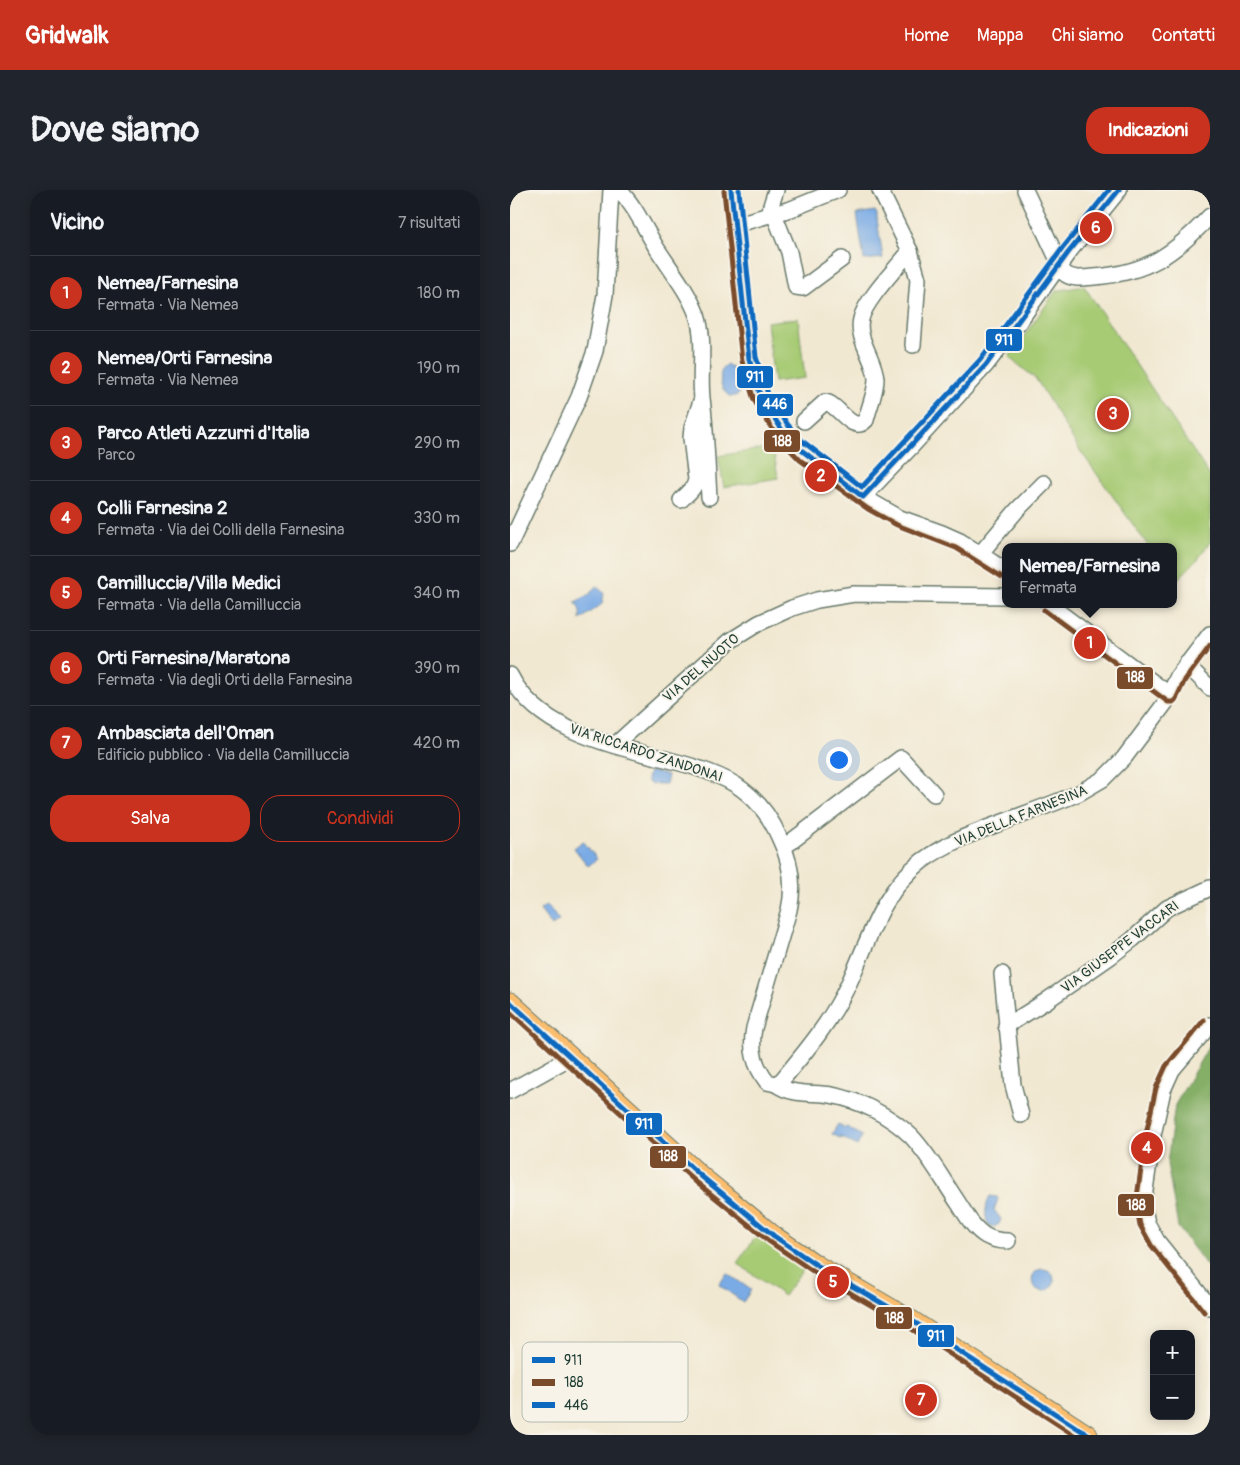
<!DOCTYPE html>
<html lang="it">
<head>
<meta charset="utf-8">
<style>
  body { margin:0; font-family:Pangolin,sans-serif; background:#20242c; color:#f1f3f6 }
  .controls { position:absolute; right:15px; bottom:15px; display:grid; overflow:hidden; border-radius:10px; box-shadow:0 2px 12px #0003 }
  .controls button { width:45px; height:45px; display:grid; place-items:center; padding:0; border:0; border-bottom:1px solid #363941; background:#171b24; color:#f1f3f6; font:25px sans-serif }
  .you { position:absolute; left:328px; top:569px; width:18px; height:18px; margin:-12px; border:4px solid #fff; border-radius:50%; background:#1a73e8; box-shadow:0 0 0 8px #1a73e833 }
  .badge { display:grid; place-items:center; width:32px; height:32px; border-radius:50%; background:#c8321e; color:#fff; font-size:16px; font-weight:700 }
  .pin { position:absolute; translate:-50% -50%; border:2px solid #fff; box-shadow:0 1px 5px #0006 }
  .popup { position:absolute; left:492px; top:353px; width:175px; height:65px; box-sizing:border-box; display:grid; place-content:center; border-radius:10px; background:#171b24; filter:drop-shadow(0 1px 4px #0005); font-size:16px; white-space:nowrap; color:#9ea1a6 }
  .popup b { font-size:19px; color:#f1f3f6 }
  .popup::after { content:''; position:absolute; left:50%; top:100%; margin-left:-10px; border:10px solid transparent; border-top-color:#171b24 }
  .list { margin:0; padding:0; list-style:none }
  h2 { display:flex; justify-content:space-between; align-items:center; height:65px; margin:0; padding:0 20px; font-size:21px }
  h2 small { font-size:16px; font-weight:400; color:#9ea1a6 }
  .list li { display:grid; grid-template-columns:32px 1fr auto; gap:15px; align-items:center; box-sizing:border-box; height:75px; padding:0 20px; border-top:1px solid #363941 }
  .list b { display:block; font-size:19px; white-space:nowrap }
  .list p { margin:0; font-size:16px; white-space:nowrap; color:#9ea1a6 }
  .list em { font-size:16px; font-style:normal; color:#9ea1a6 }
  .actions { display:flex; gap:10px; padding:15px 20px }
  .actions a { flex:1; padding:11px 0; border:1px solid #c8321e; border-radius:20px; text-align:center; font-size:18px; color:#c8321e }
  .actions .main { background:#c8321e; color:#fff }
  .map { position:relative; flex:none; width:700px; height:1245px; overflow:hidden; border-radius:20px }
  header { display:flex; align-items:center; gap:30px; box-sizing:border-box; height:70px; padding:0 25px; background:#c8321e; color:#fff }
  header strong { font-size:24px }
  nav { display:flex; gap:28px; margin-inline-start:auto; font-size:18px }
  .intro { display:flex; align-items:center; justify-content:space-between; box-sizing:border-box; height:120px; padding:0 30px }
  h1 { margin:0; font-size:35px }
  .button { padding:12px 22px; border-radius:20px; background:#c8321e; color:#fff; font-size:18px; font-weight:700 }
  main { display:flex; gap:30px; padding:0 30px }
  aside { flex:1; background:#171b24; border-radius:20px; box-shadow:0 2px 12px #0003 }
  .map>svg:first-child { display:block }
  .green { fill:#a7cb74; stroke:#638454 }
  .forest { fill:#85af66; stroke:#52764d }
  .water { fill:#7aabe5; stroke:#4c748c }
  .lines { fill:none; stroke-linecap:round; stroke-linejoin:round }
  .minor-casing { stroke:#68796b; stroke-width:18 }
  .major-casing { stroke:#68796b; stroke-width:21 }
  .minor { stroke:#fff; stroke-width:15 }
  .major { stroke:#fbbd6e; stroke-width:19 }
  .bus-1-casing { stroke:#f7f3e8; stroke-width:9 }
  .bus-2-casing { stroke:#f7f3e8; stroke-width:9 }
  .bus-3-casing { stroke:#f7f3e8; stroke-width:9 }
  .bus-1 { stroke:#0c69bf; stroke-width:5 }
  .bus-2 { stroke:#7a4b2a; stroke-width:5 }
  .bus-3 { stroke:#0c69bf; stroke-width:5 }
  .labels { text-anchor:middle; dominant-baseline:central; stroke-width:4; stroke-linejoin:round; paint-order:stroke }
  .street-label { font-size:14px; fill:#1f3d34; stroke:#f7f3e8 }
  .key { fill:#f7f3e8; stroke:#b6bcb2; stroke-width:1 }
  .key-label { font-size:14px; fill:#1f3d34 }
  .line-badge { stroke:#f7f3e8; stroke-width:2 }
  .badge-label { font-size:14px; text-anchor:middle; font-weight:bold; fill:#fff }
</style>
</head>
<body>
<header>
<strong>Gridwalk</strong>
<nav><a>Home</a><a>Mappa</a><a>Chi siamo</a><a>Contatti</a></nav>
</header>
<div class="intro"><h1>Dove siamo</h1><a class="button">Indicazioni</a></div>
<main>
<aside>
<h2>Vicino<small>7 risultati</small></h2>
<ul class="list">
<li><span class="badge">1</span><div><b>Nemea/Farnesina</b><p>Fermata · Via Nemea</p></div><em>180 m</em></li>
<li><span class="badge">2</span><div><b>Nemea/Orti Farnesina</b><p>Fermata · Via Nemea</p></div><em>190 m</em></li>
<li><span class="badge">3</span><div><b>Parco Atleti Azzurri d'Italia</b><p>Parco</p></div><em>290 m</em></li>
<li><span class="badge">4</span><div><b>Colli Farnesina 2</b><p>Fermata · Via dei Colli della Farnesina</p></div><em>330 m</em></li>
<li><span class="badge">5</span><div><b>Camilluccia/Villa Medici</b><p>Fermata · Via della Camilluccia</p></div><em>340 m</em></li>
<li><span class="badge">6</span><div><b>Orti Farnesina/Maratona</b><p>Fermata · Via degli Orti della Farnesina</p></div><em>390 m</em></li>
<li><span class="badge">7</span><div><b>Ambasciata dell'Oman</b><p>Edificio pubblico · Via della Camilluccia</p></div><em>420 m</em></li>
</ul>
<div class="actions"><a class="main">Salva</a><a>Condividi</a></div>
</aside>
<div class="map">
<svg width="700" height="1245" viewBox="0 0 700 1245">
  <rect width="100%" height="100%" fill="#f7f3e8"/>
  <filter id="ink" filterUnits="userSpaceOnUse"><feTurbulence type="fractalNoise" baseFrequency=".02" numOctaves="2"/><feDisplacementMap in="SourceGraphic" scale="10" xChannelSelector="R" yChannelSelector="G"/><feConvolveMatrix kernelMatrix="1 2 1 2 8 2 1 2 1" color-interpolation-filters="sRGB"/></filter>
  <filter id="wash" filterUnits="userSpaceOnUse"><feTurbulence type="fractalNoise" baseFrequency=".0096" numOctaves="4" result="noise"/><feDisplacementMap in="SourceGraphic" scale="20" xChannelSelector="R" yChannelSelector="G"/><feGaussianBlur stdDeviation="1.12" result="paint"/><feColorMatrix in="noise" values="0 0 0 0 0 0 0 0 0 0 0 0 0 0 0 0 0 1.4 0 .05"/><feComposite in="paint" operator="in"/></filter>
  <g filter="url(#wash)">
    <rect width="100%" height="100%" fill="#f1e8d1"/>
    <g class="green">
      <polygon points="574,96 700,286 700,352 688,369 666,391 664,388 664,357 639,357 569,259 526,189 499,167 546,101"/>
      <polygon points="288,128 295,188 264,192 257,132"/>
      <polygon points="263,257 268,288 214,297 208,266"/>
      <polygon points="247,1045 294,1078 274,1106 227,1073"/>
    </g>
    <polygon class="forest" points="700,854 700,1075 697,1076 668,1037 657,973 665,915"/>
    <g class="water">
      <polygon points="365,21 367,24 367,29 373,68 354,70 347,24"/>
      <path d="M217 174 222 178 224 189 229 196V204L225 206 220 207C210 199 209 189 212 178Z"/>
      <path d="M86 396 94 403 92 414 70 430C71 423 70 418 65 412L79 405Z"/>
      <polygon points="139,581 158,585 156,594 140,594 137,590"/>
      <polygon points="73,651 87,669 78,676 64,658"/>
      <polygon points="37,715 49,731 42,736 30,720"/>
      <polygon points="328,934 335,938 337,937 352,946 347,956 330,946 332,949 322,944"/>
      <path d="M480 1006 487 1007 488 1009 484 1020 491 1029 489 1034 484 1037 479 1036C474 1027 475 1016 480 1006Z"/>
      <circle cx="533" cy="1090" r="11"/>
      <polygon points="217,1083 241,1100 233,1112 209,1095"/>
    </g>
  </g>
  <g filter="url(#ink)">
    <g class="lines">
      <defs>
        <g id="minor">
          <path d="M109 0C125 16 134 37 146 57 160 79 178 101 187 125 196 152 189 181 192 208 196 241 197 274 199 307"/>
          <polyline points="221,0 239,169 251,207 272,240 295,264 362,312 390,328 432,343 450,351 496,381"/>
          <path d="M515 0 554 83C562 90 574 88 584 87 638 83 664 64 700 26"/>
          <polyline points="264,24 279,62 286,97 293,98 332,69"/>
          <polyline points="258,25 266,0"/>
          <polyline points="224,35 281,19 328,0"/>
          <polyline points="400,61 408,89 403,155"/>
          <path d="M294 231 315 212C329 214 342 245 356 230 359 217 366 202 366 189 365 169 346 149 351 129 355 110 387 78 400 61L370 0"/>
          <polyline points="353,307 403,255 476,175 506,136 558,63 609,0"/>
          <path d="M171 310C178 303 185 299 186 289L181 248 182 238 191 211"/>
          <polyline points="0,354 69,207 85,161 95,105 101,0"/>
          <polyline points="470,364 507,320 534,293"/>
          <polyline points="538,414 660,505"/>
          <polyline points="676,474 700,498"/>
          <path d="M0 485C31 548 121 558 181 576 197 581 212 586 226 595 246 608 260 626 269 647 281 671 285 694 279 720L244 838C240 859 244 875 257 892L266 894"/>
          <polyline points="105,555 220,451 249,433 282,418 307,410 344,404 496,406"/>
          <polyline points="274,657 391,568 424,604"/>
          <polyline points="492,784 503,895 511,925"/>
          <polyline points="700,835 662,880 653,900 643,945 633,1014 637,1033 647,1051 700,1117"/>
          <polyline points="496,836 536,811 601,766 623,749 657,718 700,698"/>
          <path d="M266 894 272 890C297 860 322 830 339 793 359 750 372 701 412 671 442 649 477 638 512 625 531 618 550 611 569 603L593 589 614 568 656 512 668 486 700 444"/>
          <path d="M266 894C282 906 302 902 321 905 350 910 380 926 401 946 420 966 434 992 449 1014 456 1025 464 1039 476 1046 483 1050 490 1051 498 1051"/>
          <polyline points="0,901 61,867"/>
        </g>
        <polyline id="major" points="0,812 191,986 264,1046 308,1076 401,1130 578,1245"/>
      </defs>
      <use href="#minor" class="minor-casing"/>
      <use href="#major" class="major-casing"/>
      <use href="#minor" class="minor"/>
      <use href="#major" class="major"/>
      <defs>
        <g id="bus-1">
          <polyline points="221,0 239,169 251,207 272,240 286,256 353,307 476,175 558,63 609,0"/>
          <polyline points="0,812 191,986 264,1046 308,1076 401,1130 578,1245"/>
        </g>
        <g id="bus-2">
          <polyline points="214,1 232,171 244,210 266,245 290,270 358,319 387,335 446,358 492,387"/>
          <polyline points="534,420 658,512 663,512 666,509 675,490 700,456"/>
          <polyline points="0,822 186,992 260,1052 304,1082 397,1136 564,1245"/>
          <polyline points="694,1122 641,1055 630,1035 626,1014 636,944 646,898 656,876 694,830"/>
        </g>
        <polyline id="bus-3" points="229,0 246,167 258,204 278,235 291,250 352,297 470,170 552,59 599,0"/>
      </defs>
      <use href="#bus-1" class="bus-1-casing"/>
      <use href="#bus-2" class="bus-2-casing"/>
      <use href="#bus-3" class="bus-3-casing"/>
      <use href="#bus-1" class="bus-1"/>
      <use href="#bus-2" class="bus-2"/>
      <use href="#bus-3" class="bus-3"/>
    </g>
  </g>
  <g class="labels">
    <g class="street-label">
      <text transform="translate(191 478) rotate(-41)">VIA DEL NUOTO</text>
      <text transform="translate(136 563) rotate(18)">VIA RICCARDO ZANDONAI</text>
      <text transform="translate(511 626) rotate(-22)">VIA DELLA FARNESINA</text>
      <text transform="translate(610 757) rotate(-37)">VIA GIUSEPPE VACCARI</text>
    </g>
  </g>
  <rect x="12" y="1152" width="166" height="80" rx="8" class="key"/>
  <rect x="22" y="1167" width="23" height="6" fill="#0c69bf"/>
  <rect x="22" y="1189" width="23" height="7" fill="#7a4b2a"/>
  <rect x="22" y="1212" width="23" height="6" fill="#0c69bf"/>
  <g class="key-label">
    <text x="54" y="1175">911</text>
    <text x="54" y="1197">188</text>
    <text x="54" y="1220">446</text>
  </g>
  <g class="line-badge">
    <rect x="475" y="138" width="38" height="24" rx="5" fill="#0c69bf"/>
    <rect x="226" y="175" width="38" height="24" rx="5" fill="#0c69bf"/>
    <rect x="246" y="203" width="38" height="24" rx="5" fill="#0c69bf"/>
    <rect x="253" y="239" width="38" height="24" rx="5" fill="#7a4b2a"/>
    <rect x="606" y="476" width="38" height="24" rx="5" fill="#7a4b2a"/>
    <rect x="115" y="922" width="38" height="24" rx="5" fill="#0c69bf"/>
    <rect x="139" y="955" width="38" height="24" rx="5" fill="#7a4b2a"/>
    <rect x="607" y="1003" width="38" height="24" rx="5" fill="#7a4b2a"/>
    <rect x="365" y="1116" width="38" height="24" rx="5" fill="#7a4b2a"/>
    <rect x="407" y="1134" width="38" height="24" rx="5" fill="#0c69bf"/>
  </g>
  <g class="badge-label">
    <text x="494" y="155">911</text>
    <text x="245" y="192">911</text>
    <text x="265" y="219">446</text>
    <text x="272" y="256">188</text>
    <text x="625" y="492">188</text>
    <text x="134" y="939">911</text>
    <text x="158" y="971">188</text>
    <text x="626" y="1020">188</text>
    <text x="384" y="1133">188</text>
    <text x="426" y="1151">911</text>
  </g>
</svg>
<div class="controls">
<button>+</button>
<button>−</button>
</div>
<div class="you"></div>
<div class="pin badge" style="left:580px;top:453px">1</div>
<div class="popup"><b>Nemea/Farnesina</b>Fermata</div>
<div class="pin badge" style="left:311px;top:286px">2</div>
<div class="pin badge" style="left:603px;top:224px">3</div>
<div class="pin badge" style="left:637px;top:958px">4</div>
<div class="pin badge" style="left:323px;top:1092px">5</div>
<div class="pin badge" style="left:586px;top:38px">6</div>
<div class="pin badge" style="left:411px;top:1210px">7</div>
</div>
</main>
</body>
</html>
